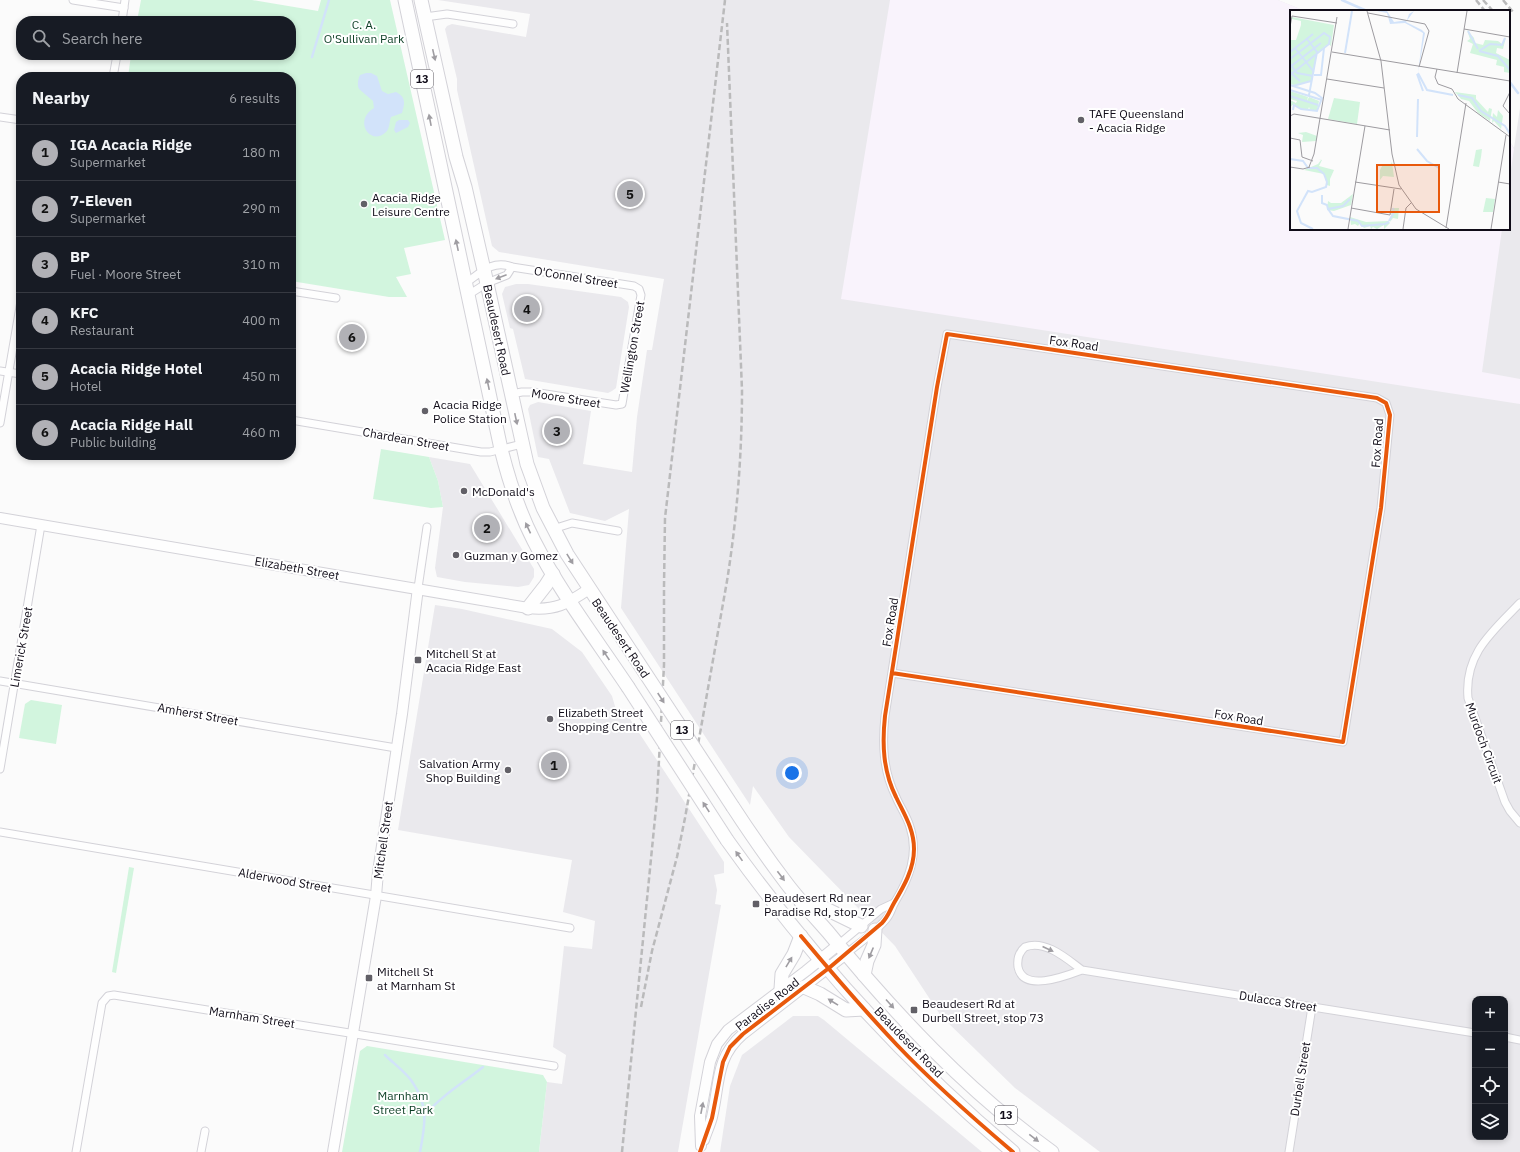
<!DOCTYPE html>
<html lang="en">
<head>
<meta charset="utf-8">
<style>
  body { margin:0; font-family:"IBM Plex Sans",sans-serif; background:#242831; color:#f1f3f6 }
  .controls { position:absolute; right:12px; bottom:12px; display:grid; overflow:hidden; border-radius:8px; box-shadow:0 2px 6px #0003 }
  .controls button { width:36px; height:36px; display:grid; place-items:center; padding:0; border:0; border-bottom:1px solid #363941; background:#171b24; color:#f1f3f6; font:20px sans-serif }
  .you { position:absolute; left:792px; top:773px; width:14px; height:14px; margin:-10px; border:3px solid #fff; border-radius:50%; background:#1a73e8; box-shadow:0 0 0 6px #1a73e833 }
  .badge { display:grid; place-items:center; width:26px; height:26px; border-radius:50%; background:#b1b1b6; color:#111; font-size:13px; font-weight:700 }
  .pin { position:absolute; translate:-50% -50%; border:2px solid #fff; box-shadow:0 1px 4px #0006 }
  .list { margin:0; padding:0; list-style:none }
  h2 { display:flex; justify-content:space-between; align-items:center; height:52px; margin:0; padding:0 16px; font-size:17px }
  h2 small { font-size:13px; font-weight:400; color:#9ea1a6 }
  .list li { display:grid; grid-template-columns:26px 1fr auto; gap:12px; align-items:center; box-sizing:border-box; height:56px; padding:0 16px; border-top:1px solid #363941 }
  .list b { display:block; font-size:15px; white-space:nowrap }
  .list p { margin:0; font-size:13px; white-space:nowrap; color:#9ea1a6 }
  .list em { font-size:13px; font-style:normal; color:#9ea1a6 }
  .icon { flex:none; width:22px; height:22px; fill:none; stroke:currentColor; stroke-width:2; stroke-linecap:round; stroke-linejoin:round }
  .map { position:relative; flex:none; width:1520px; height:1152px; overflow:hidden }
  .search { position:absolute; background:#171b24; box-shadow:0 2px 6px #0003; left:16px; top:16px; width:280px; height:44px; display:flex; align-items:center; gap:10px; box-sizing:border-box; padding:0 14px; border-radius:16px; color:#9ea1a6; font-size:15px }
  .panel { position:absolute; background:#171b24; box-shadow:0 2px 6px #0003; left:16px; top:72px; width:280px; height:388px; border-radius:16px }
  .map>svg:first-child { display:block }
  .built { fill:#eae9ed; fill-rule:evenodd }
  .education { fill:#f9f3fc }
  .green { fill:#d2f5de }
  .water { fill:#d2e3fa }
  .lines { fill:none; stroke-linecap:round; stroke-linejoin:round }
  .stream { stroke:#d2e3fa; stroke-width:2.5 }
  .street-casing { stroke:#d3d2d8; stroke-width:9 }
  .secondary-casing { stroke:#d3d2d8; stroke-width:12 }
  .highway-casing { stroke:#d3d2d8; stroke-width:15 }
  .street { stroke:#fefefe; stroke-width:7 }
  .secondary { stroke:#fefefe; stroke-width:10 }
  .highway { stroke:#fefefe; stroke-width:13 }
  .rail { stroke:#bababb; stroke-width:2.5; stroke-dasharray:6 3; stroke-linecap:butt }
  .highway-bridge-casing { stroke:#d3d2d8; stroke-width:15; stroke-linecap:butt }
  .highway-bridge { stroke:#fefefe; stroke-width:13 }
  .cycleway-casing { stroke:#fff; stroke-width:6 }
  .cycleway { stroke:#e8590c; stroke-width:4 }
  .oneway { fill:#9f9da2 }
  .poi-dot { fill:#626067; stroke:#fff; stroke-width:1.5 }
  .labels { text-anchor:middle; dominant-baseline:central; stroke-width:4; stroke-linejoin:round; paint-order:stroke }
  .shield { fill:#fff; stroke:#58555d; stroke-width:1 }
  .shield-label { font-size:11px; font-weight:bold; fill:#100c18 }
  .park-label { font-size:12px; fill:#0b3e24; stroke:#fff }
  .poi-label { font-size:12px; fill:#100c18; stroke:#fff; text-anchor:start }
  .street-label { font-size:12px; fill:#100c18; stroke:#fff }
  .inset-river { fill:none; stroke:#d2e3fa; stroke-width:2 }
  .inset-road { fill:none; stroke:#9d9ba0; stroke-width:1 }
  .view { fill:#e8590c; fill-opacity:0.15; stroke:#e8590c; stroke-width:2 }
  .inset-edge { fill:none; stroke:#100c18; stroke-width:2 }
</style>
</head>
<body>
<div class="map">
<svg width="1520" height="1152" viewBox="0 0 1520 1152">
  <rect width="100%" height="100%" fill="#fbfbfb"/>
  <g class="built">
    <path d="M438 0H1278L1305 11H1291V229H1509V140L1514 148 1520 108V1152H1100L1015 1088 941 1016 895 946 789 837 753 786 750 805 621 608 629 509 605 521 570 513 549 459 538 457 528 409 530 405 538 402 591 411 583 464 632 472 637 417 647 350H652L664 279 499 252 492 246 457 90V79L445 29 447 26 452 24 526 37 530 14ZM1475 999H1505V1137H1475Z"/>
    <polygon points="516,284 528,284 621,297 628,302 629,307 616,388 612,391 608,393 525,379 513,329 510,328 502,294 505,287"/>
    <polygon points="429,457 470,464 534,569 534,577 529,585 518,587 465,582 437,577 435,568 443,507 438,481"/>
    <polygon points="435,605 462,609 552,629 582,652 612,696 617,713 624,710 724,862 724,873 714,875 717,890 715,904 721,905 678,1152 539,1152 547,1082 562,1084 566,1055 553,1047 564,946 592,949 595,921 563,912 572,860 398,830"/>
    <polygon points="793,1016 818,1016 824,1020 982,1152 720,1152 730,1086 742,1055"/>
  </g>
  <g class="education">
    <polygon points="890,0 1278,0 1305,11 1291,11 1291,229 1502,229 1482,372 1520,379 1520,404 841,299"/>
    <polygon points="1509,140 1514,149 1509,182"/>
  </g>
  <g class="green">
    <polygon points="141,0 252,0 318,11 321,0 390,0 445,240 404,248 411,274 396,277 407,297 389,297 291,281 291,77 128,77 131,55 291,55 291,21 137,21"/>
    <polygon points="381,449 429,457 438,481 443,507 431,508 373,499"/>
    <polygon points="31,700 62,705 56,744 19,738 25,704"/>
    <polygon points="129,867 134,868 116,973 112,972"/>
    <polygon points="367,1046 543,1075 547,1082 539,1152 342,1152 360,1051"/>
  </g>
  <g class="water">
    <path d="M366 73H371L377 76 382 91 388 94 396 92C406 97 405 103 402 113L391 117C389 122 390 128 386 132 370 147 353 120 374 108L373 101 359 89C357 84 358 80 360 75Z"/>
    <polygon points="399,120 408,120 410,123 408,127 396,133 394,130 396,122"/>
  </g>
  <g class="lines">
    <g class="stream">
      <polyline points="1342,0 1367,11"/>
      <polyline points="312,57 329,0"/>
      <polyline points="1509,81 1518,93"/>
      <path d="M385 1055C394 1064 407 1073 413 1083 429 1106 425 1126 420 1152"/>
      <path d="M425 1115C441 1096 463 1083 483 1067"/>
    </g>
    <defs>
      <g id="street">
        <polyline points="73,0 124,8"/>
        <polyline points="425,17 447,14 513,24"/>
        <polyline points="122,21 125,0"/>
        <polyline points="113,77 117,55"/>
        <polyline points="0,117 21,120"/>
        <path d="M466 283C480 273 493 259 512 267L634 286 639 289 641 295 622 404 616 405 533 392H522L511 394"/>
        <polyline points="291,291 336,298"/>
        <polyline points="468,295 487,283 507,275 512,267"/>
        <polyline points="0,371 21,374"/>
        <polyline points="291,420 481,452 490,452 522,444"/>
        <polyline points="0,423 21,301"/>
        <polyline points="553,529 572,523 618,531"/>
        <polyline points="418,588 427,527"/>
        <path d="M1520 603C1492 632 1464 654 1468 698L1505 802 1510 811 1520 823"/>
        <polyline points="0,681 396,748"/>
        <polyline points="0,769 41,525"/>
        <polyline points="0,832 570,928"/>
        <polyline points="838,945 881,909 894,903"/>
        <path d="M846 954C859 943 876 932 887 918 891 913 892 907 895 902 909 879 919 854 910 827 907 816 900 807 896 797 883 771 882 744 885 716L937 387 947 334 1377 398 1386 403 1390 415 1381 508 1343 742 892 673"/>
        <path d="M1082 970C1066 976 1023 993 1018 967 1017 959 1019 952 1025 947 1045 939 1067 959 1082 970L1475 1033"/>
        <polyline points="1505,1037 1520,1040"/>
        <polyline points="76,1152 102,1003 108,996 114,995 554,1066"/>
        <polyline points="201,1152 205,1131"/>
        <polyline points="1289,1152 1312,1007"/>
      </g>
      <g id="secondary">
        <path d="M0 518 528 608C555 611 567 604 589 589"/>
        <path d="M704 1140C706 1133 710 1125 712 1117 720 1084 715 1058 743 1034L846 954"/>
        <polyline points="701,1146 700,1116 710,1062 717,1044 728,1030 806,971 838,945"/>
        <polyline points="333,1152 376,896 378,872 402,714 418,588"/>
      </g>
      <g id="highway">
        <path d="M405 0 501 449C509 481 519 512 534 541 560 592 596 639 628 687"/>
        <polyline points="421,0 456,157 465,187 484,270 527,464 543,508 567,554 632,653"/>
        <polyline points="528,608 546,585 553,574"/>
        <path d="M733 807C750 833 768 859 787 884 800 901 814 916 828 932 894 1013 967 1091 1052 1152"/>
        <path d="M727 840C809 955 905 1061 1013 1152"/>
        <polyline points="801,902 824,908 861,926"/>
        <polyline points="864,975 867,961 874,945 875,930"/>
        <polyline points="804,987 820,994 846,1010 864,1009"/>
        <polyline points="781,989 782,974 794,954 801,936"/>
      </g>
    </defs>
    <use href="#street" class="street-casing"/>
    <use href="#secondary" class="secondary-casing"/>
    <use href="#highway" class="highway-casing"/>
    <use href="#street" class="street"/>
    <use href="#secondary" class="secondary"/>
    <use href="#highway" class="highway"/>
    <g class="rail">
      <polyline points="1476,0 1485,11"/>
      <polyline points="1483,0 1493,11"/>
      <polyline points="1503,0 1513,12"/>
      <polyline points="1509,30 1509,31"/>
      <path d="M641 1007 652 951 677 857 685 818 727 581C737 518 742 454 742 390L727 23"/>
      <polyline points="622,1152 657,798 664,665 664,587 665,518 725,0"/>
    </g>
    <defs>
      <g id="highway-bridge">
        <polyline points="632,653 733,807"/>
        <polyline points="628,687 727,840"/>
      </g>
    </defs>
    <use href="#highway-bridge" class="highway-bridge-casing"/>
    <use href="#highway-bridge" class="highway-bridge"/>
    <defs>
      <g id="cycleway">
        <path d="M801 936C832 973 864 1010 897 1045 933 1083 973 1118 1013 1152"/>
        <path d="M700 1152 712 1118 723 1062 730 1047 743 1034 829 968 882 923C888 917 890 910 894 903 904 886 914 869 914 849 914 829 904 814 896 797 883 771 882 744 885 716L937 387 947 334 1377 398 1386 403 1390 415 1381 508 1343 742 892 673"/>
      </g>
    </defs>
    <use href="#cycleway" class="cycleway-casing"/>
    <use href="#cycleway" class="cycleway"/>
  </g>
  <defs><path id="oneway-solid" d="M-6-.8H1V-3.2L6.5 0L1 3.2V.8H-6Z"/></defs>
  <g class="oneway">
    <use href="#oneway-solid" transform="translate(434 55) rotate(77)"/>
    <use href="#oneway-solid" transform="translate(430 120) rotate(-101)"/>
    <use href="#oneway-solid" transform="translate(457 245) rotate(-102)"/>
    <use href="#oneway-solid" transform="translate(501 277) rotate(159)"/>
    <use href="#oneway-solid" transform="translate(488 384) rotate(-102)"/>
    <use href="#oneway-solid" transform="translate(516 419) rotate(78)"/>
    <use href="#oneway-solid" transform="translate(528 528) rotate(-115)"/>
    <use href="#oneway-solid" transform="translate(570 559) rotate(58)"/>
    <use href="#oneway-solid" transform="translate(606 655) rotate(-124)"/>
    <use href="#oneway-solid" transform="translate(661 698) rotate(57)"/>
    <use href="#oneway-solid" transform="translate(706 807) rotate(-123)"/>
    <use href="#oneway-solid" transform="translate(739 856) rotate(-125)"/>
    <use href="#oneway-solid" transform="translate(781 876) rotate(53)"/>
    <use href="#oneway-solid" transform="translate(1048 949) rotate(25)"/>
    <use href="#oneway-solid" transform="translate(871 953) rotate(113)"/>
    <use href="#oneway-solid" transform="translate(789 962) rotate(-59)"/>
    <use href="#oneway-solid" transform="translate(833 1002) rotate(-148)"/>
    <use href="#oneway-solid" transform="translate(890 1004) rotate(48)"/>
    <use href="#oneway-solid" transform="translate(702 1108) rotate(-79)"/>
    <use href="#oneway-solid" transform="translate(1034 1138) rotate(38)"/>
  </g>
  <g class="poi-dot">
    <circle cx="1081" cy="120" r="4"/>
    <circle cx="364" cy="204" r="4"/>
    <circle cx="425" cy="411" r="4"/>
    <circle cx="464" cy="491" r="4"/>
    <circle cx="456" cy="555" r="4"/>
    <rect x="414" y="656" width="8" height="8" rx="2"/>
    <circle cx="550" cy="719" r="4"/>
    <circle cx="508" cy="770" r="4"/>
    <rect x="752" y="900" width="8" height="8" rx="2"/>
    <rect x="365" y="974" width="8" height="8" rx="2"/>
    <rect x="910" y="1006" width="8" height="8" rx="2"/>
  </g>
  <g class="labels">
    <g class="shield">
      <rect x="411" y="70" width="22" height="18" rx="3"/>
      <rect x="671" y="721" width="22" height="18" rx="3"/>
      <rect x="995" y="1106" width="22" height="18" rx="3"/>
    </g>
    <g class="shield-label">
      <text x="422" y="79">13</text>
      <text x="682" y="730">13</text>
      <text x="1006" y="1115">13</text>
    </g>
    <g class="park-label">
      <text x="364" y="24">C. A.<tspan x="364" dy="14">O'Sullivan Park</tspan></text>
      <text x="403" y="1095">Marnham<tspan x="403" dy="14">Street Park</tspan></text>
    </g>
    <g class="poi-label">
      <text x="1089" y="113">TAFE Queensland<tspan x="1089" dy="14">- Acacia Ridge</tspan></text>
      <text x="372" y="197">Acacia Ridge<tspan x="372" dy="14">Leisure Centre</tspan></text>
      <text x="433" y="404">Acacia Ridge<tspan x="433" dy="14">Police Station</tspan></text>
      <text x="472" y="491">McDonald's</text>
      <text x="464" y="555">Guzman y Gomez</text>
      <text x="426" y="653">Mitchell St at<tspan x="426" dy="14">Acacia Ridge East</tspan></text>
      <text x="558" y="712">Elizabeth Street<tspan x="558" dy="14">Shopping Centre</tspan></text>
      <text x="500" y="763" text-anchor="end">Salvation Army<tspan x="500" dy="14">Shop Building</tspan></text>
      <text x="764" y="897">Beaudesert Rd near<tspan x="764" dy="14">Paradise Rd, stop 72</tspan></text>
      <text x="377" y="971">Mitchell St<tspan x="377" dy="14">at Marnham St</tspan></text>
      <text x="922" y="1003">Beaudesert Rd at<tspan x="922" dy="14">Durbell Street, stop 73</tspan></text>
    </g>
    <g class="street-label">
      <text transform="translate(576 277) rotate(9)">O'Connel Street</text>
      <text transform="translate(497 330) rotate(78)">Beaudesert Road</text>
      <text transform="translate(1074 343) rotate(8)">Fox Road</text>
      <text transform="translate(632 347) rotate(-80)">Wellington Street</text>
      <text transform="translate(566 398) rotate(9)">Moore Street</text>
      <text transform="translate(406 439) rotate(10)">Chardean Street</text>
      <text transform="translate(1377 443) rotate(-86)">Fox Road</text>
      <text transform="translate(297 568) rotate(10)">Elizabeth Street</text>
      <text transform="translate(890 622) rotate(-81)">Fox Road</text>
      <text transform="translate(621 638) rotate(56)">Beaudesert Road</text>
      <text transform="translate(21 647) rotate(-80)">Limerick Street</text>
      <text transform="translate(198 714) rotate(10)">Amherst Street</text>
      <text transform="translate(1239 717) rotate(9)">Fox Road</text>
      <text transform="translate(1484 743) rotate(70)">Murdoch Circuit</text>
      <text transform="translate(383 840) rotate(-82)">Mitchell Street</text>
      <text transform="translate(285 880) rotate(10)">Alderwood Street</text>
      <text transform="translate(1278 1001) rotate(9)">Dulacca Street</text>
      <text transform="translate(767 1004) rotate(-38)">Paradise Road</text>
      <text transform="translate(252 1017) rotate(9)">Marnham Street</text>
      <text transform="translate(909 1042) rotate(46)">Beaudesert Road</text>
      <text transform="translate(1300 1079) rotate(-81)">Durbell Street</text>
    </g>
  </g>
  <g transform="translate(1290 10)">
    <rect width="220" height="220" fill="#fbfbfb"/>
    <path d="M2 7 44 15 41 36 38 34 27 43 22 71 4 75 0 74V30H6L11 15V11L2 9ZM177 20 184 28 185 33 193 35 195 30 208 31 212 34 216 27 213 39 207 38 206 43 220 50V63L214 62V57L206 55 207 50 180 43 183 34 177 31 180 29ZM0 81 18 87 17 91 19 87 29 91 27 101 20 100 19 97 18 100 11 99 4 94 0 97V90L6 93 7 91 0 89ZM165 82 186 85V89L198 102 199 98 202 99 200 111 188 103 179 91 171 89ZM44 88 70 92 67 114 38 109ZM208 100 213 106 211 119 204 111 202 113 203 103 207 107ZM16 122 27 126 26 131 12 132 13 125 8 123ZM192 139 191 147 193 148 191 147 189 157 183 156 186 140ZM28 149 32 150 29 156 44 160 40 169V176L37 175 34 164 14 160 28 154 31 150ZM102 152 104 167 93 166 90 170V160L93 154 100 155ZM63 184 61 195 44 201 37 200 38 191 41 193H51ZM196 188 205 189 203 202H193ZM102 198H109L108 209 103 208 100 212ZM60 207 76 212 98 211 100 213 94 219V215L87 219 83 217 81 219 80 216 74 218 70 213 68 216 65 214 61 215Z" fill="#d2f5de"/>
    <path d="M87 1H97L104 12 117 10 119 4 124 1 116 12 132 20 135 23 128 63 133 23 115 13 100 14 97 3Z" fill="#d2e3fa"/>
    <path class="inset-river" d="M178 21 188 39M17 29 27 42 19 85M5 38 24 62M189 41 208 46 220 60M189 41 200 34 212 35 215 28M0 42 23 24M55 43 62 1M0 49 34 23 40 27 39 34 0 65M0 54 7 63 23 66M0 57 31 33M0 62 10 71M128 63 137 80 163 85M127 64 133 81M24 65H31L34 38M0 75 25 83 32 88 27 101 11 99 4 95 3 100M3 76 21 71M0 80 32 90M168 85 182 88 191 101 215 116 220 124M0 86 28 95M127 127 128 89M127 139 137 151 149 158M0 149 13 151 18 158H27L34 164 37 172 36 177 22 182 18 181 7 201 11 213 23 219M32 185V193L37 195 38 199 53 196 60 189M38 199 43 206 68 211 72 216 95 214 99 212M99 211 104 202 103 198"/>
    <path class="inset-road" d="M77 1 91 51 102 144 109 175 126 199 159 219M78 3 135 14 139 21 129 57M0 17 2 6 47 13M174 19 220 27M42 42 220 71M147 59 145 67 148 74 162 79 168 89 220 127M167 63 177 1M37 69 94 78M220 82 213 96 220 104M0 106 4 104 100 120M0 128 10 130 12 147 23 151M0 157 13 159 20 157M19 157 24 144 47 7M65 172 111 179M208 172 220 174M61 198 100 205 104 179M156 218 176 93M58 219 75 116M113 219 116 198 121 193M201 219 216 125"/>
    <path class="view" d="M87 155H149V202H87Z"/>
    <rect width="220" height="220" class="inset-edge"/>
  </g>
</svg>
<div class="controls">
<button>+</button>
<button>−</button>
<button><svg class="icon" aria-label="locate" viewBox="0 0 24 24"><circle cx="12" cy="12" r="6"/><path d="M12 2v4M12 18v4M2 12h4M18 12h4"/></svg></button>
<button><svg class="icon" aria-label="layers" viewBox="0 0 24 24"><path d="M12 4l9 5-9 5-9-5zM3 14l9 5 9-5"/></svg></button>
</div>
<div class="you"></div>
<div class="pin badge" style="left:554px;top:765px">1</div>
<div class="pin badge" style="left:487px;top:528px">2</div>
<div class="pin badge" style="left:557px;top:431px">3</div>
<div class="pin badge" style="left:527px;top:309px">4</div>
<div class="pin badge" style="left:630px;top:194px">5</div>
<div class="pin badge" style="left:352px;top:337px">6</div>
<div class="search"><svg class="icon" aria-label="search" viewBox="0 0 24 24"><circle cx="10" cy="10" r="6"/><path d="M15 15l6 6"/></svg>Search here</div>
<section class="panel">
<h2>Nearby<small>6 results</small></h2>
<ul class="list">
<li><span class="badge">1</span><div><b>IGA Acacia Ridge</b><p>Supermarket</p></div><em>180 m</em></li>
<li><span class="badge">2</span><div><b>7-Eleven</b><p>Supermarket</p></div><em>290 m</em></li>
<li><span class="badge">3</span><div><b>BP</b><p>Fuel · Moore Street</p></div><em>310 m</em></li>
<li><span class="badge">4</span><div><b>KFC</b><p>Restaurant</p></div><em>400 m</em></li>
<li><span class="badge">5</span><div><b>Acacia Ridge Hotel</b><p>Hotel</p></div><em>450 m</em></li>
<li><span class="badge">6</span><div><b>Acacia Ridge Hall</b><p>Public building</p></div><em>460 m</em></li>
</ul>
</section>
</div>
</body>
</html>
